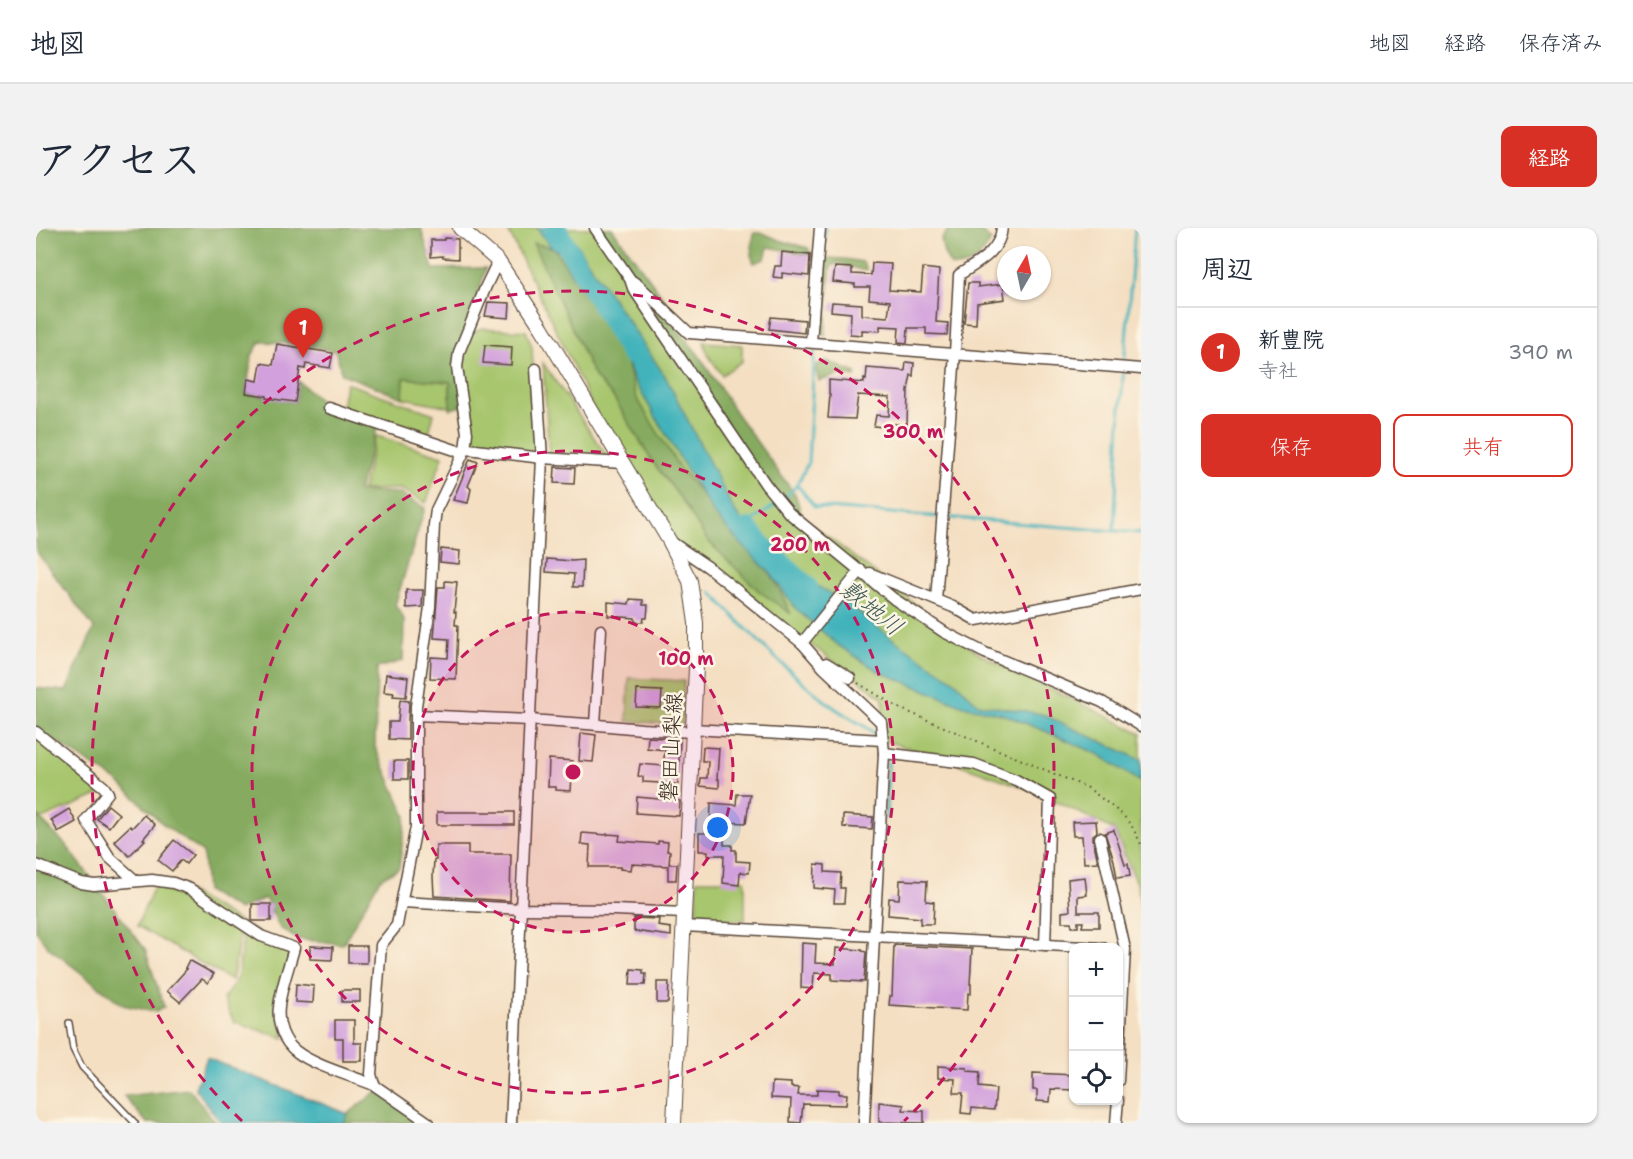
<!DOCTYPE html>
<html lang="ja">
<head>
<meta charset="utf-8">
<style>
  body { margin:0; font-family:"Shantell Sans","Klee One",sans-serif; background:#f2f2f3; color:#1f2937 }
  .controls { position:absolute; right:18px; bottom:18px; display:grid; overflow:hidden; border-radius:12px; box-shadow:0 2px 4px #0004 }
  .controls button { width:54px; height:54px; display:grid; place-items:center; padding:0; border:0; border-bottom:2px solid #e0e1e3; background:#fff; color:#1f2937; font:30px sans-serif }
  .compass { position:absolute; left:961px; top:18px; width:54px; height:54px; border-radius:50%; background:#fff; box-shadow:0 2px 4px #0004; rotate:9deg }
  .you { position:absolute; left:682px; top:600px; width:21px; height:21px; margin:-15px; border:4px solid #fff; border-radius:50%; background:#1a73e8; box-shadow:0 0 0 9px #1a73e833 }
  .badge { display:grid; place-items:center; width:39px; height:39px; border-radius:50%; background:#d93025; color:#fff; font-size:20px; font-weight:700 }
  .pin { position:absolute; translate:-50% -50px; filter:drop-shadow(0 2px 3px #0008) }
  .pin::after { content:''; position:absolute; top:32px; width:21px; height:18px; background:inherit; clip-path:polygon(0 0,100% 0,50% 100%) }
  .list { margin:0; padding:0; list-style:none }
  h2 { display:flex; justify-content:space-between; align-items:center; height:78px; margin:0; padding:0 24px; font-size:26px }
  h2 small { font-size:20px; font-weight:400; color:#747a83 }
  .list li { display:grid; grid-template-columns:39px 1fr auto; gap:18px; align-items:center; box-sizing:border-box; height:90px; padding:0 24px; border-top:2px solid #e0e1e3 }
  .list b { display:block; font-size:22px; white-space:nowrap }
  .list p { margin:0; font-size:20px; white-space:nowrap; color:#747a83 }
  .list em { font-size:20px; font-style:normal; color:#747a83 }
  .actions { display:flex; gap:12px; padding:18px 24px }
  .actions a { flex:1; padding:14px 0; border:2px solid #d93025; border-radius:12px; text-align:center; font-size:21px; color:#d93025 }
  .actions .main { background:#d93025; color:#fff }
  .icon { flex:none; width:33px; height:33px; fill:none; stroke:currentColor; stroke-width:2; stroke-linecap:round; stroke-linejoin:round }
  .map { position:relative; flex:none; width:1105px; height:895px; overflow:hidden; border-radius:12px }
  header { display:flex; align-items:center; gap:36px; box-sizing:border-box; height:84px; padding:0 30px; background:#fff; border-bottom:2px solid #e0e1e3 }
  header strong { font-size:28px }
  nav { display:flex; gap:33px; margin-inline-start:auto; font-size:21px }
  .intro { display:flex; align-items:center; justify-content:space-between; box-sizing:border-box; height:144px; padding:0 36px }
  h1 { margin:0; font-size:42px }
  .button { padding:15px 27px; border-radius:12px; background:#d93025; color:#fff; font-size:21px; font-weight:700 }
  main { display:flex; gap:36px; padding:0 36px }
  aside { flex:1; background:#fff; border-radius:12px; box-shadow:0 2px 4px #0004 }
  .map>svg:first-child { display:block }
  .green { fill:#a8c66e; stroke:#727846; stroke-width:1.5 }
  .forest { fill:#86ab61; stroke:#606a40; stroke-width:1.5 }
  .water { fill:#43b3bb; stroke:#3f6e6c; stroke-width:1.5 }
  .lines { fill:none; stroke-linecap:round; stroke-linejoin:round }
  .stream { stroke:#43b3bb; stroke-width:3 }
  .river { stroke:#43b3bb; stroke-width:20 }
  .building { fill:#d2a0dd }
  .service-casing { stroke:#574537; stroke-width:8 }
  .minor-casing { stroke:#574537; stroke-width:13 }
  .secondary-casing { stroke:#574537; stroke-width:16 }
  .path { stroke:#574537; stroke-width:2; stroke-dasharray:1.5 4.5; stroke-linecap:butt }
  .service { stroke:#fff; stroke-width:5 }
  .minor { stroke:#fff; stroke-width:10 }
  .secondary { stroke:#fff; stroke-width:14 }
  .ring { fill:none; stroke:#c2185b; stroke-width:3; stroke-dasharray:10 8 }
  .labels { text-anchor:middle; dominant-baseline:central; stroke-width:5; stroke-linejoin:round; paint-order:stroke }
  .street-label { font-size:22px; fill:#3b2a1e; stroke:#fcf5e5 }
  .water-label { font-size:24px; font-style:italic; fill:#3e5a55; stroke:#fcf5e5 }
  .centre { fill:#c2185b; stroke:#fcf5e5; stroke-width:3 }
  .ring-label { font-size:18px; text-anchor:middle; font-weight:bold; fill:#c2185b; stroke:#fcf5e5; stroke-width:5; stroke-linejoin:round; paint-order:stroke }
</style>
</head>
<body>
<header>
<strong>地図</strong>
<nav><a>地図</a><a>経路</a><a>保存済み</a></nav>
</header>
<div class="intro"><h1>アクセス</h1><a class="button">経路</a></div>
<main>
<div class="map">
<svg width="1105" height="895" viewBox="0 0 1105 895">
  <rect width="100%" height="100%" fill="#fcf5e5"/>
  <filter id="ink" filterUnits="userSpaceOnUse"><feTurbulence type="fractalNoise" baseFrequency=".0167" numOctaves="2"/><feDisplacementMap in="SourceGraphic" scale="12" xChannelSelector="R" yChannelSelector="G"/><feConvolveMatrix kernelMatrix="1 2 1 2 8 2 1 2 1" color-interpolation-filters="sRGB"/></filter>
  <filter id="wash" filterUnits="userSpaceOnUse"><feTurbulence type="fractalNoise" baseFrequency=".008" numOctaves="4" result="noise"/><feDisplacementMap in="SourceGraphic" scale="24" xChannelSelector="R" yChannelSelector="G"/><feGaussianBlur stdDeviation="1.35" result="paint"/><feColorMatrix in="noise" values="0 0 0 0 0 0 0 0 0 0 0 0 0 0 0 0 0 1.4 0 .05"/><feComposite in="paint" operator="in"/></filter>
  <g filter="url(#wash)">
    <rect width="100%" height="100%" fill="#f4dfc2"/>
    <g class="green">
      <polygon points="471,0 558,0 739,268 944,426 1105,505 1105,684 1101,655 1078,602 1004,565 914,533 846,512 847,470 643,319 572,211"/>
      <polygon points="445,100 490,103 496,119 501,224 432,221 426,178 429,109"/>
      <polygon points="668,114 706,117 706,133 686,147 672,127"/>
      <polygon points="507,135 572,230 513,226"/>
      <polygon points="368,150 414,154 415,179 367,170"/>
      <polygon points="310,155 398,186 392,208 305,184"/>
      <polygon points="340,208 407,228 390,275 365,261 326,262"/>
      <polygon points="593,450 648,453 647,497 591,493"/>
      <polygon points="0,505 72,563 6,591 0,587"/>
      <rect x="661" y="652" width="48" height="40"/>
      <polygon points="137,655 206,695 196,753 101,698 118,659"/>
      <polygon points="209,697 257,724 240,779 248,810 198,794 187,771 201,752"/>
    </g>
    <g class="forest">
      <polygon points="0,0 385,0 397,41 450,40 429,109 426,178 414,181 414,154 368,150 367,170 306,146 300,123 260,115 224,114 216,127 210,165 259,174 262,153 293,180 342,197 322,263 363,265 389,280 359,377 368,391 367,433 341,440 339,519 370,588 363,640 344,651 307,716 261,711 244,700 229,670 203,682 170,663 167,625 128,597 81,553 0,501 0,460 30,463 58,400 0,323"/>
      <polygon points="564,0 576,0 635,80 639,91 612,67 662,126 700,185 760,268 766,289 751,280 729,255"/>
      <path d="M921 0 944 3 955 12C948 27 933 42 915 38L908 26 905 12 912 2Z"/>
      <polygon points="718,5 727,5 743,12 772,20 776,27 732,19 729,31 718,35 715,27"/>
      <polygon points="497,15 518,20 589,128 601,171 643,239 666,267 696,305 737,349 755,386 723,363 671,312 645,271 616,233 578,170 558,148"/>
      <path d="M791 30 808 31 827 34 831 42H825L803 35 795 38 792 67 789 108 784 104C783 85 780 45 791 30Z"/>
      <polygon points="791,133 820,145 819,149 806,146 783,153 780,143 781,137"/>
      <polygon points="0,587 30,617 109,721 128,779 120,784 87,777 13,720 0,703"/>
      <polygon points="153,861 180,895 111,895 88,868"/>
      <polygon points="344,861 387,895 308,895 312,886"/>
    </g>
    <g class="water">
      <polygon points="501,0 530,0 556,40 629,148 699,284 723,314 753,342 813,376 854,409 919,453 942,476 1006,486 1105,532 1105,554 1062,526 1009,503 966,486 928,478 842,443 803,418 760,381 734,345 705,316 678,286 642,227 598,152 581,104 540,34 514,18"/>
      <polygon points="171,830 312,886 308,895 185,895 159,860"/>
    </g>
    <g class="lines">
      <g class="stream">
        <polyline points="787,24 789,0"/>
        <polyline points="761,257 779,279 1105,305"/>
        <polyline points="746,273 761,257 772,235 779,117"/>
        <polyline points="710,297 741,276"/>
        <polyline points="1078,302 1085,176 1099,0"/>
        <path d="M675 364C712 404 750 442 793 476 806 486 822 494 836 503L839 510"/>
        <polyline points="850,590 852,534"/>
      </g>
      <g class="river">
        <polyline points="520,0 595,127"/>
        <polyline points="712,300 723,314 772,359"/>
      </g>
    </g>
    <g id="blocks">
      <g class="building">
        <polygon points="408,10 422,11 422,31 407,30 407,28 395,29 395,12 408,12"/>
        <polygon points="746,24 774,27 773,48 746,45 746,50 737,49 739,38 745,38"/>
        <polygon points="836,35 855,36 853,62 885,64 887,40 903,42 900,94 912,95 911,107 890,106 890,100 872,100 871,115 862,114 863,99 844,98 844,103 826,102 826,107 814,106 815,85 795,83 796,74 826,76 826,87 852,89 854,73 833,71 834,59 819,59 819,56 797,54 799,39 816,40 816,46 835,47"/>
        <polygon points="932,55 942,55 942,59 967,56 969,71 941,75 940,96 928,95"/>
        <polygon points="452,74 474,75 473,90 449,88"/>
        <polygon points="735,89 769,92 768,105 733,101"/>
        <polygon points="241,116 297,125 294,140 270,136 269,141 264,140 259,174 230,170 230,168 210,165 212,151 222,153 225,135 237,137"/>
        <polygon points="449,117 476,119 475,137 447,135"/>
        <polygon points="870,134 878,135 877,148 875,147 872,162 871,197 848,195 847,199 838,198 840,187 853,188 854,169 822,167 819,191 792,190 794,167 793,167 793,152 828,155 828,151 830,152 831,140 869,143"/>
        <polygon points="434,231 442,234 432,258 435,261 432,275 417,272"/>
        <polygon points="519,239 539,240 538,256 518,255"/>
        <polygon points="405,321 424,323 423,336 404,334"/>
        <polygon points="511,331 536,333 547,332 546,359 537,359 538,346 510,344"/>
        <polygon points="409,353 421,354 418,384 420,384 419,397 422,397 420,451 394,450 395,429 412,430 413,411 398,410 402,359 409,359"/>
        <polygon points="370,362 387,362 386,379 370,380"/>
        <polygon points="594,371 607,372 607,377 612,377 611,390 608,390 607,394 599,394 599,390 572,388 572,374 593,376"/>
        <polygon points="350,446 372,449 370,469 357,468 358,465 348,464"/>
        <polygon points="601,462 626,463 625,480 600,479"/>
        <polygon points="364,472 373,473 372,494 372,512 353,511 353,494 362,494"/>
        <polygon points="545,505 560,507 557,534 543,533"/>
        <polygon points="612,509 644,511 642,556 607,554 607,549 602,548 604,536 627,538 629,522 611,520"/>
        <polygon points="667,519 683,520 681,551 683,551 683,560 664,558 665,550 671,550 672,533 666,533"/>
        <polygon points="513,531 537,533 535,563 520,562 520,559 512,559"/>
        <rect x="358" y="533" width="14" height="18"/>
        <polygon points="701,566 714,566 710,595 688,594 688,617 696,617 696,622 700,622 700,633 714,634 713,645 704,644 703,657 687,655 688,627 672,627 672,623 663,623 663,605 674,605 675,575 700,577"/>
        <polygon points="601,569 644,573 643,588 600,585"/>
        <polygon points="72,577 83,586 73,599 61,591"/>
        <polygon points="33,581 40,594 22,604 15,592"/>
        <rect x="401" y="584" width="77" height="13"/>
        <polygon points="108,587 119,597 107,611 109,612 93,628 78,613 94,598 96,600"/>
        <polygon points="807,587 837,589 836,601 807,599"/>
        <polygon points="1060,593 1061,604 1057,607 1057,611 1062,634 1048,635 1046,608 1037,608 1036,594"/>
        <polygon points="1078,602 1089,637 1092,636 1094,648 1081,650 1078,633 1069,605"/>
        <polygon points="546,605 571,607 571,606 584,607 583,613 622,616 622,613 632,614 631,623 634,623 633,636 641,636 640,652 632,652 632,638 596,636 595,642 584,641 585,639 553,639 554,617 545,616"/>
        <polygon points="138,612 157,627 150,636 145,632 136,643 122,632"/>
        <polygon points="400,617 432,617 432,626 475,626 474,673 398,668 397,648 398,632 400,632"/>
        <polygon points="779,636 789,637 789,644 805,645 804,660 809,660 808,675 798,675 799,662 778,660"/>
        <polygon points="1049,649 1051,667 1042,668 1042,684 1063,684 1063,699 1046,699 1047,694 1042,694 1042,699 1036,699 1035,694 1026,694 1026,684 1034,683 1032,651"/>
        <polygon points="864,652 891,653 890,673 898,674 897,696 884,696 885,690 852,687 853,670 863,671"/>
        <rect x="216" y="676" width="19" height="17"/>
        <polygon points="598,690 623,691 622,698 635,700 635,708 598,703"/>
        <polygon points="766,715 780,716 779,735 799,736 800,720 826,722 826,723 830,724 828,754 796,752 796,746 778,745 777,761 765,760"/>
        <polygon points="858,717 936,721 934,756 935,756 935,766 932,765 931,782 853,777 854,768 856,768"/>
        <polygon points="274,718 297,719 296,732 274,731"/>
        <rect x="312" y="718" width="19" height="17"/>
        <polygon points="153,732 178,746 172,755 166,751 144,774 131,763 151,741 149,740"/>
        <polygon points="595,741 607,742 607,746 610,746 609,757 594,757"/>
        <polygon points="621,754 633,754 632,775 621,775"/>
        <polygon points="260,756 278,758 277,775 259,774"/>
        <rect x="306" y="762" width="18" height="12"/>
        <polygon points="299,792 318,792 318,815 326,815 326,833 307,833 307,810 299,810"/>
        <polygon points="902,838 931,840 931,843 944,844 943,859 960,861 958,882 936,880 935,886 925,885 927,865 918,865 919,851 902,850"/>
        <polygon points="997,845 1038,847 1038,862 1015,861 1014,874 1001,873 1001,862 997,862"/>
        <polygon points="736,854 755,855 755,859 763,860 762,867 781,867 781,861 803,862 803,866 811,866 810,877 767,876 765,895 754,894 755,871 735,870"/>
        <polygon points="843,874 868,877 867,882 888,883 888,895 843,894"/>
      </g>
    </g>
  </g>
  <g filter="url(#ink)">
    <use href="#blocks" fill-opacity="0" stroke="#574537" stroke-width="1.5"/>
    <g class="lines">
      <defs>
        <polyline id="service" points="33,795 37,821 46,839 99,895"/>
        <g id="minor">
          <polyline points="559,0 594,51 597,60 730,257 753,285 858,371 908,404 949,425 1066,474 1105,498"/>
          <polyline points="596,53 602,57 653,105 1105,141"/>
          <polyline points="775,114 784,0"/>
          <polyline points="293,180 422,223 432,221 506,230 587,235"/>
          <polyline points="635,314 672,339 766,415 787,439 845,494 848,525 828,895"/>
          <polyline points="833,345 917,379 940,392 1105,361"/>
          <path d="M900 372 919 126 923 47C941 35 964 24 966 0"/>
          <polyline points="766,415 825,342"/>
          <polyline points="790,435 814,450"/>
          <polyline points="380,487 493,492 551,496 606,501 656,504"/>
          <polyline points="559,496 565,402"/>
          <polyline points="657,501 846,512"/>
          <polyline points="0,504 68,559 72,565 50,592 74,630 100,653"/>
          <polyline points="848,525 938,536 980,552 1014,571 1009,717"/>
          <polyline points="1064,610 1089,721 1082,853"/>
          <path d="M0 637 45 655 58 657 116 652 137 655 154 661 225 708 258 720C253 739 245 759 243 779 241 795 247 814 261 824 279 838 316 848 338 857"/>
          <polyline points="366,674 485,681 579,682 648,685"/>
          <polyline points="647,698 1067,720"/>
          <polyline points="393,895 338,857 335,846 345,717 361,697 380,599 380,478 394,379 398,297 400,282 429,222 431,205 421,139 423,124 450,58 462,33"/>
          <polyline points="475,895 506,230 500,141"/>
          <polyline points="1080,895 1082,872"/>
        </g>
        <polyline id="secondary" points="424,0 462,33 506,100 634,314 654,353 660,395 660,439 638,895"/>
      </defs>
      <use href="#service" class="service-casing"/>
      <use href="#minor" class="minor-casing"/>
      <use href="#secondary" class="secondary-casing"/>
      <polyline class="path" points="822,455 863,480 1052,560 1087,587 1097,600 1105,616"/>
      <use href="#service" class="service"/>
      <use href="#minor" class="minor"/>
      <use href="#secondary" class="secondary"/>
    </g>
  </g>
  <circle cx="537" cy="544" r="160" fill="#c2185b" fill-opacity=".12"/>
  <g class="ring">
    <circle cx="537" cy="544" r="160"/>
    <circle cx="537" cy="544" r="321"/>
    <path d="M206 893A481 481 0 1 1 868 893"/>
  </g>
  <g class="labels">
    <g class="street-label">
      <text transform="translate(635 519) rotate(-87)">磐田山梨線</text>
    </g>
    <g class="water-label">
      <text transform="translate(836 380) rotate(39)">敷地川</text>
    </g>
  </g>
  <circle cx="537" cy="544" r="9" class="centre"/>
  <g class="ring-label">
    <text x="877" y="210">300 m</text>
    <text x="764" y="323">200 m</text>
    <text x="650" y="437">100 m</text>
  </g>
</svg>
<div class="controls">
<button>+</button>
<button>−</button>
<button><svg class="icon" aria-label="locate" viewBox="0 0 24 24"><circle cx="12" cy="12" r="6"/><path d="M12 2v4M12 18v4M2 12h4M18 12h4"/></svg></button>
</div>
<svg class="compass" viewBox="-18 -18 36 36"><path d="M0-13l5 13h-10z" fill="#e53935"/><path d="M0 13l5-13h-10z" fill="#747a83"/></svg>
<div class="you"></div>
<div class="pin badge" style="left:267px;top:130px">1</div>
</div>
<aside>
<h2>周辺<small></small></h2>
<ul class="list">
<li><span class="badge">1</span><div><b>新豊院</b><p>寺社</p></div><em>390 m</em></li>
</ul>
<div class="actions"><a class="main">保存</a><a>共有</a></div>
</aside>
</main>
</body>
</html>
